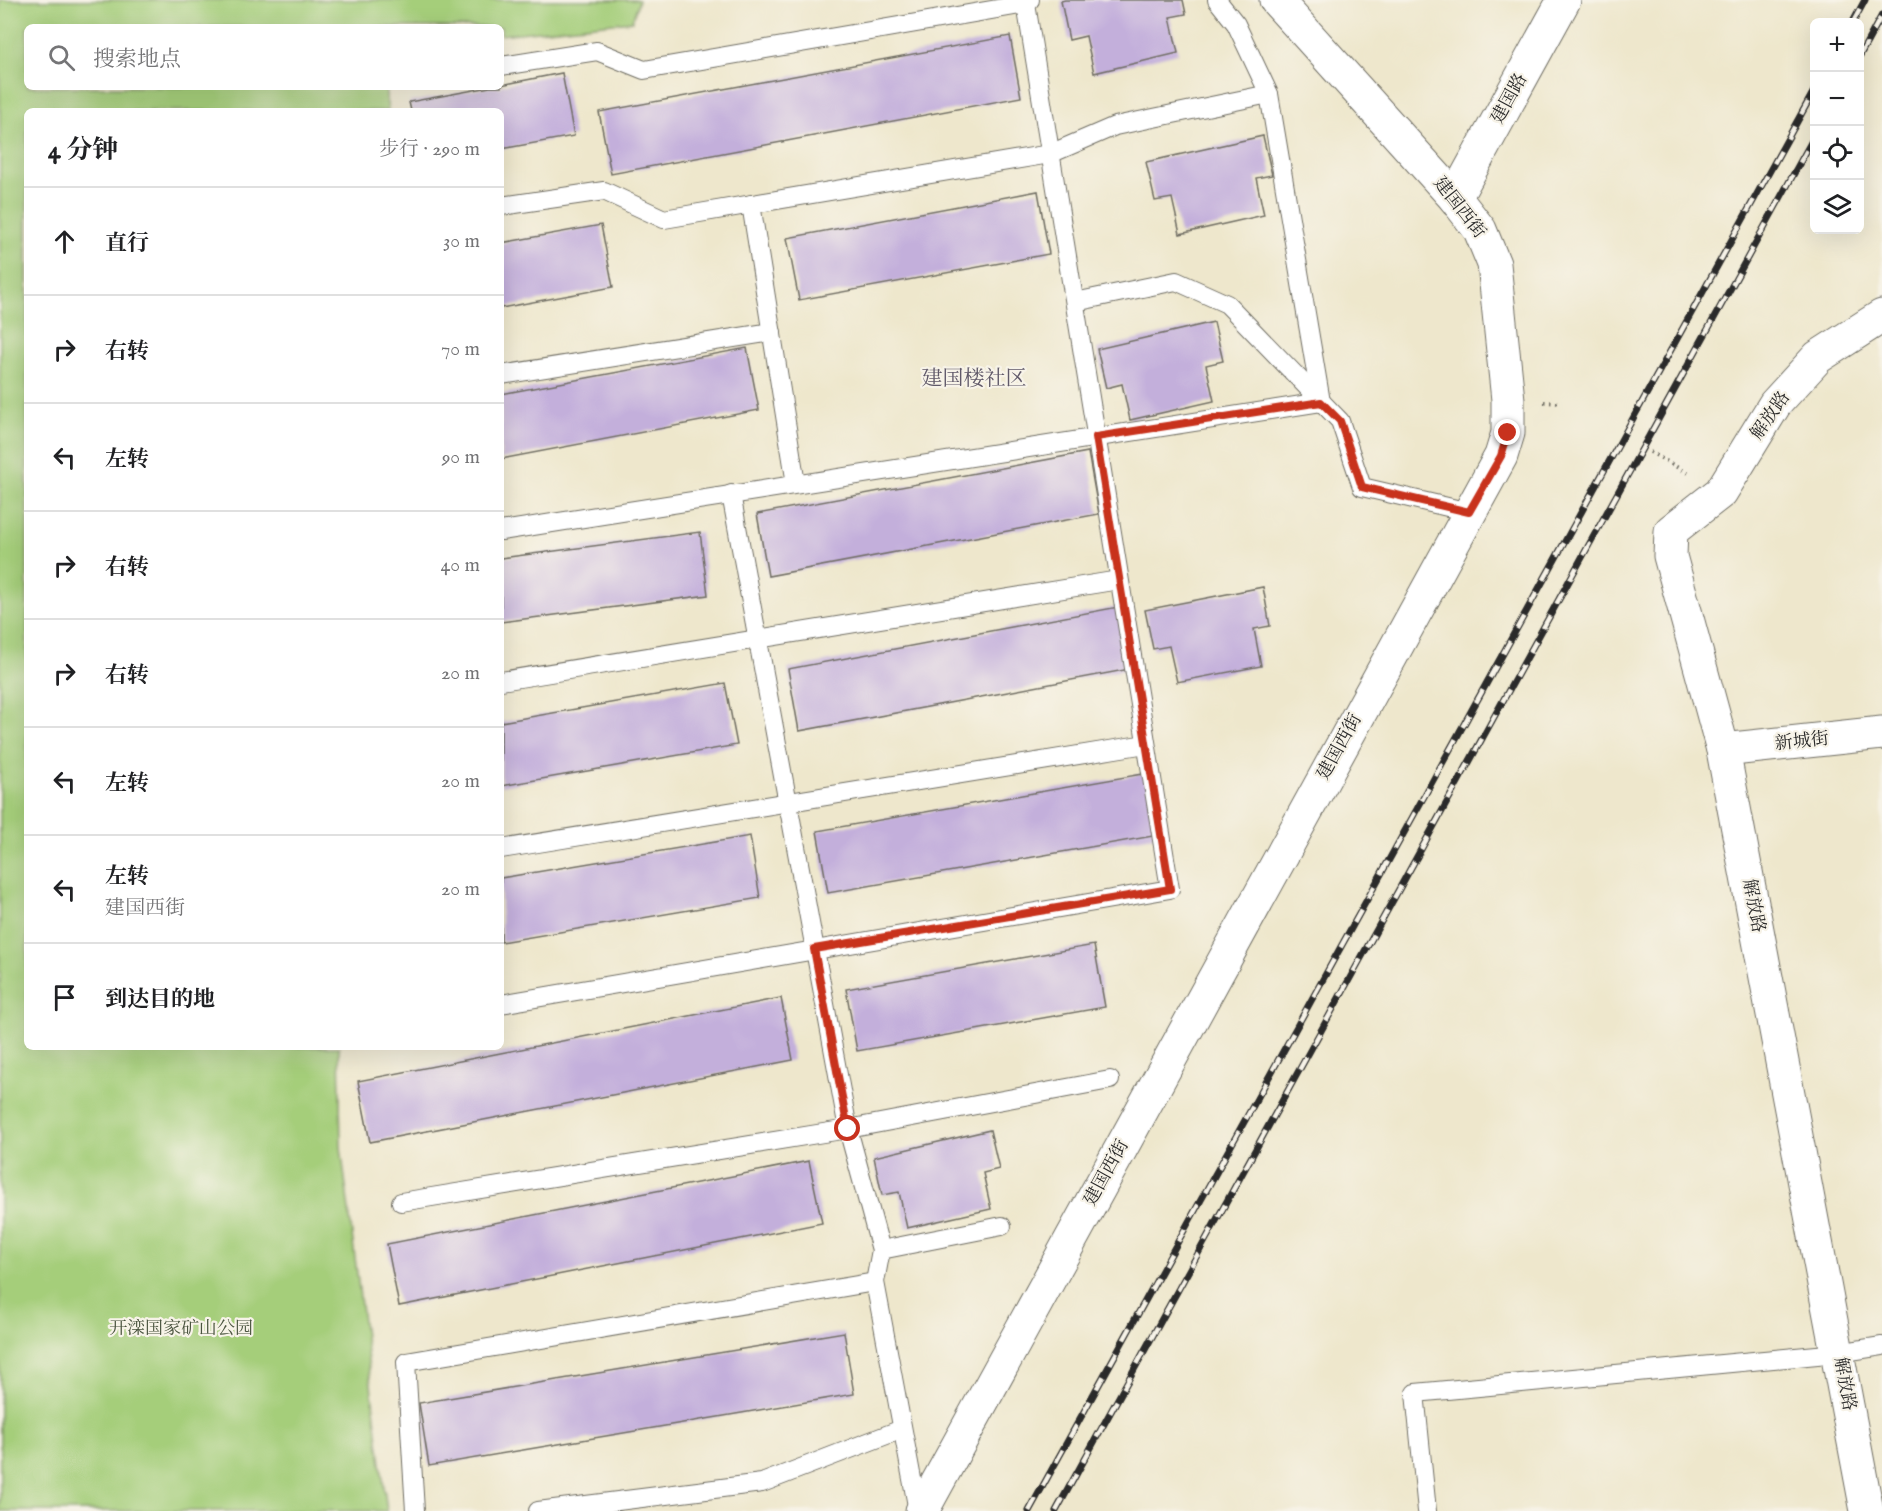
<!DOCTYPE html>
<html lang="zh">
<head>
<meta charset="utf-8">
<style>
  body { margin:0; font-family:"IM FELL English","Noto Serif SC",serif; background:#f6f6f6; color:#202124 }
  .controls { position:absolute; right:18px; top:18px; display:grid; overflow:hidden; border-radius:9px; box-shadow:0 6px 24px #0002 }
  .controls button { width:54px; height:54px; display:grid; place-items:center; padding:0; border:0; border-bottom:2px solid #e0e0e0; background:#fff; color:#202124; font:30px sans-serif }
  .stop { position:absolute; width:18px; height:18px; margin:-14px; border:4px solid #c8321e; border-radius:50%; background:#fff }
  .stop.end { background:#c8321e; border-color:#fff; box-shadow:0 2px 6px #0008 }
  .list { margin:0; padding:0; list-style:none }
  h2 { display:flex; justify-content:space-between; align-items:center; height:78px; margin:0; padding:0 24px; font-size:26px }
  h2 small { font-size:20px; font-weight:400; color:#757577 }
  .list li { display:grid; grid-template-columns:39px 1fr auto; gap:18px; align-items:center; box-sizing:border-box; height:108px; padding:0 24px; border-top:2px solid #e0e0e0 }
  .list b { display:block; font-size:22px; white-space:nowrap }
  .list p { margin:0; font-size:20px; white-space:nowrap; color:#757577 }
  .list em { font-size:20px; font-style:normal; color:#757577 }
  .icon { flex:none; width:33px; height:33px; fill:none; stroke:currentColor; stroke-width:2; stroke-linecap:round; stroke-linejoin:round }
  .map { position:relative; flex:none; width:1882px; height:1511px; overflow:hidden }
  .search { position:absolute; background:#fff; box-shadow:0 6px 24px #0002; left:24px; top:24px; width:480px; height:66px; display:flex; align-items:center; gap:15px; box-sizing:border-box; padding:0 21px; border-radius:9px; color:#757577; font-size:22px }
  .panel { position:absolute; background:#fff; box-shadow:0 6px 24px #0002; left:24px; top:108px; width:480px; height:942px; border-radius:9px }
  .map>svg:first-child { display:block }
  .green { fill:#a5ce7a; stroke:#687c52; stroke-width:1.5 }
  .building { fill:#c3afdb }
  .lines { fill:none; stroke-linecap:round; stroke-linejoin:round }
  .service-casing { stroke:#6f6d63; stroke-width:20 }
  .minor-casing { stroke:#6f6d63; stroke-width:35 }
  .tertiary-casing { stroke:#6f6d63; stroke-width:35 }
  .path { stroke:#6f6d63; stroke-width:4; stroke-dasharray:1.5 4.5; stroke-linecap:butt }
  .service { stroke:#fff; stroke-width:18 }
  .minor { stroke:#fff; stroke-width:33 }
  .tertiary { stroke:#fff; stroke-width:33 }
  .rail-casing { stroke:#2b2b2b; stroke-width:7 }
  .rail { stroke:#f7f3e8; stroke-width:4.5; stroke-dasharray:14; stroke-linecap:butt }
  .route { stroke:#c8321e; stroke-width:8 }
  .labels { text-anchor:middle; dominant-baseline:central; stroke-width:4.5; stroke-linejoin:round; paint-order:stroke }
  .street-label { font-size:18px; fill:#2b2b2b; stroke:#f7f3e8 }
  .park-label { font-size:18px; fill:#4a543f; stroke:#f7f3e8 }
  .quarter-label { font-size:21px; fill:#605969; stroke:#f7f3e8 }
</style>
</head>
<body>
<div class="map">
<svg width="1882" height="1511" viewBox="0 0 1882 1511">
  <rect width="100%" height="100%" fill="#f7f3e8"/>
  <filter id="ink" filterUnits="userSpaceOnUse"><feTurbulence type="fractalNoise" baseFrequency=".0167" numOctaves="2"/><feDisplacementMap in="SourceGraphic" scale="12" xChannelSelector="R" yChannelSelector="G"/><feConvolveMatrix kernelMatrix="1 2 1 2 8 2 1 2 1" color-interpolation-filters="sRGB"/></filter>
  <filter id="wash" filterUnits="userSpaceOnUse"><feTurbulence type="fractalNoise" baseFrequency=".008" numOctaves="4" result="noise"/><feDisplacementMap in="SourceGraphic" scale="24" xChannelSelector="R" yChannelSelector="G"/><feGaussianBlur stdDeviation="1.35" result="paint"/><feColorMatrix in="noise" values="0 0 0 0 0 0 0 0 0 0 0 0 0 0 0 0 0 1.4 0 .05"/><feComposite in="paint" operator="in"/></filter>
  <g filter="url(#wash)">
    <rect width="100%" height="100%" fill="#eee7cc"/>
    <polygon class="green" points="0,0 639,0 632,21 501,35 501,27 27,27 27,87 385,87 388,111 27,111 27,1047 339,1047 341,1147 387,1511 0,1511"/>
    <g id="blocks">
      <g class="building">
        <polygon points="1065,0 1183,0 1186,14 1170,17 1178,53 1094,73 1086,36 1069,40 1061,1"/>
        <polygon points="1010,36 1021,97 611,174 599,112"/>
        <polygon points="562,73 574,136 501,149 501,111 411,111 409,102 490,87 501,87 501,85"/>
        <polygon points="1263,136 1272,175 1256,178 1264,215 1180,234 1172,198 1155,201 1146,162"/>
        <polygon points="1038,191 1049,254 799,300 787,238"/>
        <polygon points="601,225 613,287 501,308 501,243"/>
        <polygon points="1214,322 1223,361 1206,365 1214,401 1130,420 1122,384 1106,388 1097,349"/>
        <polygon points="747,348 759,410 501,459 501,394"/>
        <polygon points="1088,452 1099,514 768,576 757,514"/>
        <polygon points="700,532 708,595 501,622 501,558"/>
        <polygon points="1263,587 1270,626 1254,629 1261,666 1177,682 1169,646 1153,649 1145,610"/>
        <polygon points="1118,607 1130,669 799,731 788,669"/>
        <polygon points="725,683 737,745 501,786 501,722"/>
        <polygon points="1148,773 1159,835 828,893 817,831"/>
        <polygon points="750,836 760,898 501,942 501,878"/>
        <polygon points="1094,945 1105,1007 857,1051 846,989"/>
        <polygon points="781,998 793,1060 370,1142 358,1081"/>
        <polygon points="990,1130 999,1169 983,1173 991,1209 907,1228 899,1192 882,1195 874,1157"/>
        <polygon points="809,1161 822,1223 399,1306 387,1244"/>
        <polygon points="844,1332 854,1394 429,1466 419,1403"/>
      </g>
    </g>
  </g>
  <g filter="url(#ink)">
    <use href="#blocks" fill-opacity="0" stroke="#6f6d63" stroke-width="1.5"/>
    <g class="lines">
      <defs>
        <g id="service">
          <polyline points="501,66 597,51 644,70 1026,4 1030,0"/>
          <polyline points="751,204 796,484"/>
          <polyline points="501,206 604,191 664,219 1050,154 1115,126 1269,94"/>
          <polyline points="1075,302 1176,281 1227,304 1340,421 1362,487 1469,512"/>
          <polyline points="501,375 772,332"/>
          <polyline points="731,494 848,1129 881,1250 875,1282 918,1511"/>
          <polyline points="501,531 1321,402 1269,94 1236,24 1217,0"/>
          <polyline points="501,681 1119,580"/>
          <polyline points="501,849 1146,744"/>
          <polyline points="501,1004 1170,889 1026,4"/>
          <polyline points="401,1202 848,1129 1110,1080"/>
          <polyline points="881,1250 1002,1226"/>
          <polyline points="415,1511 406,1362 875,1282"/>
          <polyline points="538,1511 762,1483 902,1429"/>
          <polyline points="1427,1511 1415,1393 1838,1353 1882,1346"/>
        </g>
        <g id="minor">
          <polyline points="1455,198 1564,0"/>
          <polyline points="1723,750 1882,733"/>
          <polyline points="922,1511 1501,456 1508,433 1508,400 1494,264 1480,230 1455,198 1276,0"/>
        </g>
        <polyline id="tertiary" points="1867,1511 1723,750 1670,556 1671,531 1721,492 1775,404 1818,357 1882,316"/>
      </defs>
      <use href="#service" class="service-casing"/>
      <use href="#minor" class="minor-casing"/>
      <use href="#tertiary" class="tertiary-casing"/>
      <g class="path">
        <polyline points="1544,402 1561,403"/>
        <polyline points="1650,452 1689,474"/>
      </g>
      <use href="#service" class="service"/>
      <use href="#minor" class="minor"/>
      <use href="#tertiary" class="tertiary"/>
      <defs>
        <g id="rail">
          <polyline points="1853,22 1865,0"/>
          <polyline points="1860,55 1882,15"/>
          <polyline points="1029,1511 1814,91"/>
          <polyline points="1056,1511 1814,137"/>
        </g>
      </defs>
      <use href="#rail" class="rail-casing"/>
      <use href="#rail" class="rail"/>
    </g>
  </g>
  <g class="lines" filter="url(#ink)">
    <polyline class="route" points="848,1129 814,949 1170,889 1096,437 1321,402 1340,421 1362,487 1469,512 1501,456 1508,433"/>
  </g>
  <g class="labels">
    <g class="street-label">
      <text transform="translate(1510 99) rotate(-61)">建国路</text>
      <text transform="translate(1459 208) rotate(52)">建国西街</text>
      <text transform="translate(1771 416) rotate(-55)">解放路</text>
      <text transform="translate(1802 742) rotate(-6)">新城街</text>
      <text transform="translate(1340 747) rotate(-61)">建国西街</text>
      <text transform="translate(1753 906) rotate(79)">解放路</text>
      <text transform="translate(1107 1173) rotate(-61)">建国西街</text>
      <text transform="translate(1844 1384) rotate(80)">解放路</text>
    </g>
    <g class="park-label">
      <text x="181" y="1329">开滦国家矿山公园</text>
    </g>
    <g class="quarter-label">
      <text x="974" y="379">建国楼社区</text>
    </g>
  </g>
</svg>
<div class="controls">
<button>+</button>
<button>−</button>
<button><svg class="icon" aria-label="locate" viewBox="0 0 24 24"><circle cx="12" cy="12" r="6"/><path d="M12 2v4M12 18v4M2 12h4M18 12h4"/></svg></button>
<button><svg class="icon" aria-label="layers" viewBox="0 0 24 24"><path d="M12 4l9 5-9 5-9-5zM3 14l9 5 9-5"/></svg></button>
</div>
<div class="stop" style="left:848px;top:1129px"></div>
<div class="stop end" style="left:1508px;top:433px"></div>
<div class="search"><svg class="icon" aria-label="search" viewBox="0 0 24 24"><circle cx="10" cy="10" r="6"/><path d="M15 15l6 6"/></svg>搜索地点</div>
<section class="panel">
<h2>4 分钟<small>步行 · 290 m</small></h2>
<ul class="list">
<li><svg class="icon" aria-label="ahead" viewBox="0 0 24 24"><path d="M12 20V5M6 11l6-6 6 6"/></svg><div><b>直行</b></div><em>30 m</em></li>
<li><svg class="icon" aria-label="right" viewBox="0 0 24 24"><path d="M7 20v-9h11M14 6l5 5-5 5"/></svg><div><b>右转</b></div><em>70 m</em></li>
<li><svg class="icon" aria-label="left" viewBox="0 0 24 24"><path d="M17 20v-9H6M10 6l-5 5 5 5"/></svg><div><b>左转</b></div><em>90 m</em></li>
<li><svg class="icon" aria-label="right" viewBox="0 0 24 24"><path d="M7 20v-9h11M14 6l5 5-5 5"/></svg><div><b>右转</b></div><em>40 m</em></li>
<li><svg class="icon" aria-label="right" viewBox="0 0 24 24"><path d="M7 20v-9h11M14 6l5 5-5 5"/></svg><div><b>右转</b></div><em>20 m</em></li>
<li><svg class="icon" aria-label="left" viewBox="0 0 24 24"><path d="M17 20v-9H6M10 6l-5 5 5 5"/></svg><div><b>左转</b></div><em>20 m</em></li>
<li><svg class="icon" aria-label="left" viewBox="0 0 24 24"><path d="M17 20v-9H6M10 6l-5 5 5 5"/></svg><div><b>左转</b><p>建国西街</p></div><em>20 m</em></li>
<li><svg class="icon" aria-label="arrive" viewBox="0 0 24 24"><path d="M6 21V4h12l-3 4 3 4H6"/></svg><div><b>到达目的地</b></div></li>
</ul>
</section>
</div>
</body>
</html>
